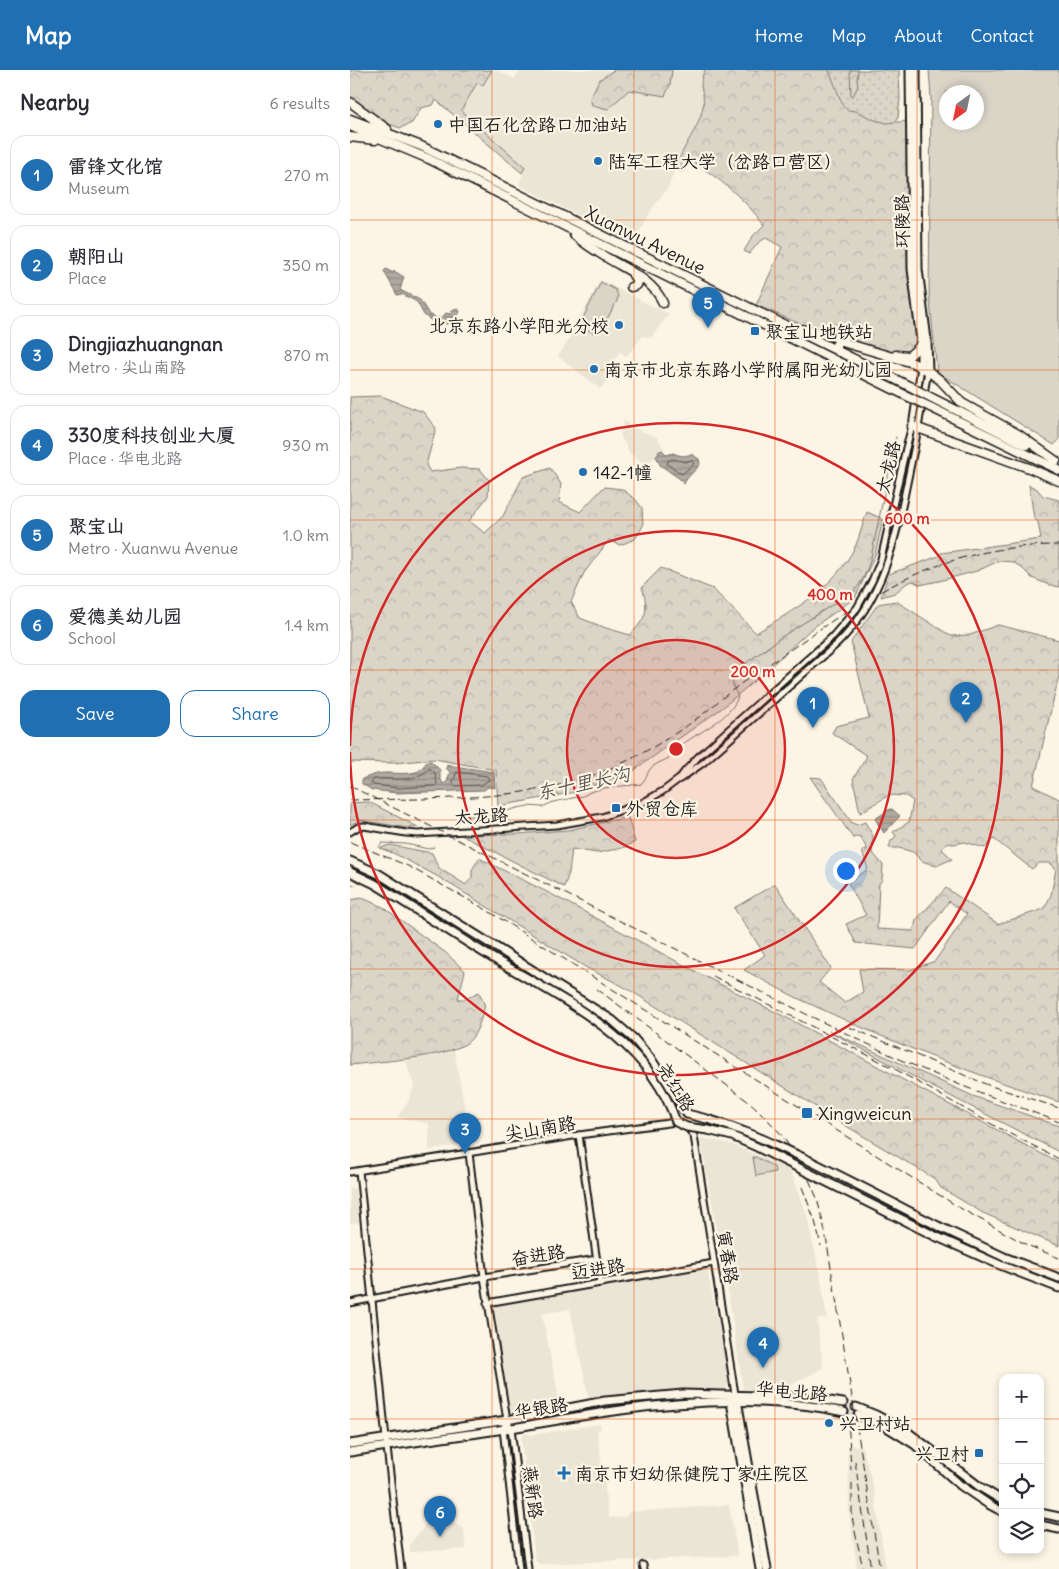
<!DOCTYPE html>
<html lang="en">
<head>
<meta charset="utf-8">
<style>
  body { margin:0; font-family:Delius,"LXGW WenKai TC",sans-serif; background:#f7f7f7; color:#2b2b33 }
  .controls { position:absolute; right:15px; bottom:15px; display:grid; overflow:hidden; border-radius:10px; box-shadow:0 2px 8px #0003 }
  .controls button { width:45px; height:45px; display:grid; place-items:center; padding:0; border:0; border-bottom:1px solid #e1e1e2; background:#fff; color:#2b2b33; font:25px sans-serif }
  .compass { position:absolute; left:589px; top:15px; width:45px; height:45px; border-radius:50%; background:#fff; box-shadow:0 2px 8px #0003; rotate:213deg }
  .you { position:absolute; left:495px; top:800px; width:18px; height:18px; margin:-12px; border:4px solid #fff; border-radius:50%; background:#1a73e8; box-shadow:0 0 0 8px #1a73e833 }
  .badge { display:grid; place-items:center; width:32px; height:32px; border-radius:50%; background:#1f6fb2; color:#fff; font-size:16px; font-weight:700 }
  .pin { position:absolute; translate:-50% -41px; filter:drop-shadow(0 1px 2px #0008) }
  .pin::after { content:''; position:absolute; top:26px; width:18px; height:15px; background:inherit; clip-path:polygon(0 0,100% 0,50% 100%) }
  .list { margin:0; padding:0; list-style:none }
  h2 { display:flex; justify-content:space-between; align-items:center; height:65px; margin:0; padding:0 20px; font-size:21px }
  h2 small { font-size:16px; font-weight:400; color:#7c7c81 }
  .list li { display:grid; grid-template-columns:32px 1fr auto; gap:15px; align-items:center; box-sizing:border-box; height:80px; margin:0 10px 10px; padding:0 10px; border:1px solid #e1e1e2; border-radius:15px }
  .list b { display:block; font-size:19px; white-space:nowrap }
  .list p { margin:0; font-size:16px; white-space:nowrap; color:#7c7c81 }
  .list em { font-size:16px; font-style:normal; color:#7c7c81 }
  .actions { display:flex; gap:10px; padding:15px 20px }
  .actions a { flex:1; padding:11px 0; border:1px solid #1f6fb2; border-radius:15px; text-align:center; font-size:18px; color:#1f6fb2 }
  .actions .main { background:#1f6fb2; color:#fff }
  .icon { flex:none; width:28px; height:28px; fill:none; stroke:currentColor; stroke-width:2; stroke-linecap:round; stroke-linejoin:round }
  .map { position:relative; flex:none; width:709px; height:1499px; overflow:hidden }
  header { display:flex; align-items:center; gap:30px; box-sizing:border-box; height:70px; padding:0 25px; background:#1f6fb2; color:#fff }
  header strong { font-size:24px }
  nav { display:flex; gap:28px; margin-inline-start:auto; font-size:18px }
  main { display:flex }
  aside { flex:1; background:#fff }
  .map>svg:first-child { display:block }
  .built { fill:#ebe5d6 }
  .grass { fill:url(#grass-dots); stroke:#7c7872 }
  .forest { fill:url(#forest-crowns); stroke:#7c7872 }
  .park { fill:#dbd5c8; stroke:#7c7872; fill-rule:evenodd }
  .water { fill:url(#water-rules); stroke:#75726c }
  .lines { fill:none; stroke-linecap:round; stroke-linejoin:round }
  .shore { stroke:#575551; stroke-width:1 }
  .stream { stroke:#75726c; stroke-width:1 }
  .major-tunnel { stroke:#dad4c7; stroke-width:7; stroke-dasharray:7 3.5; stroke-linecap:butt }
  .minor-casing { stroke:#1c1c1c; stroke-width:9 }
  .major-casing { stroke:#1c1c1c; stroke-width:11 }
  .highway-casing { stroke:#1c1c1c; stroke-width:11 }
  .minor { stroke:#fcf5e5; stroke-width:5 }
  .major { stroke:#fcf5e5; stroke-width:7 }
  .highway { stroke:#fcf5e5; stroke-width:8 }
  .rail { stroke:#1c1c1c; stroke-width:1; stroke-dasharray:8 4; stroke-linecap:butt }
  .minor-bridge-casing { stroke:#1c1c1c; stroke-width:9; stroke-linecap:butt }
  .major-bridge-casing { stroke:#1c1c1c; stroke-width:11; stroke-linecap:butt }
  .highway-bridge-casing { stroke:#1c1c1c; stroke-width:11; stroke-linecap:butt }
  .minor-bridge { stroke:#fcf5e5; stroke-width:5 }
  .major-bridge { stroke:#fcf5e5; stroke-width:7 }
  .highway-bridge { stroke:#fcf5e5; stroke-width:8 }
  .grid { fill:none; stroke:#e8590c; stroke-width:1; stroke-opacity:0.55 }
  .ring { fill:none; stroke:#d62828; stroke-width:2.5 }
  .poi-dot { fill:#1f6fb2; stroke:#fcf5e5; stroke-width:2 }
  .labels { text-anchor:middle; dominant-baseline:central; stroke-width:4.5; stroke-linejoin:round; paint-order:stroke }
  .poi-label { font-size:18px; fill:#1c1c1c; stroke:#fcf5e5; text-anchor:start }
  .street-label { font-size:18px; fill:#1c1c1c; stroke:#fcf5e5 }
  .water-label { font-size:19px; font-style:italic; fill:#575551; stroke:#fcf5e5 }
  .centre { fill:#d62828; stroke:#fcf5e5; stroke-width:2.5 }
  .ring-label { font-size:15px; text-anchor:middle; font-weight:bold; fill:#d62828; stroke:#fcf5e5; stroke-width:4.5; stroke-linejoin:round; paint-order:stroke }
</style>
</head>
<body>
<header>
<strong>Map</strong>
<nav><a>Home</a><a>Map</a><a>About</a><a>Contact</a></nav>
</header>
<main>
<aside>
<h2>Nearby<small>6 results</small></h2>
<ul class="list">
<li><span class="badge">1</span><div><b>雷锋文化馆</b><p>Museum</p></div><em>270 m</em></li>
<li><span class="badge">2</span><div><b>朝阳山</b><p>Place</p></div><em>350 m</em></li>
<li><span class="badge">3</span><div><b>Dingjiazhuangnan</b><p>Metro · 尖山南路</p></div><em>870 m</em></li>
<li><span class="badge">4</span><div><b>330度科技创业大厦</b><p>Place · 华电北路</p></div><em>930 m</em></li>
<li><span class="badge">5</span><div><b>聚宝山</b><p>Metro · Xuanwu Avenue</p></div><em>1.0 km</em></li>
<li><span class="badge">6</span><div><b>爱德美幼儿园</b><p>School</p></div><em>1.4 km</em></li>
</ul>
<div class="actions"><a class="main">Save</a><a>Share</a></div>
</aside>
<div class="map">
<svg width="709" height="1499" viewBox="0 0 709 1499">
  <defs>
    <pattern id="grass-dots" width="8" height="8" patternUnits="userSpaceOnUse" patternTransform="scale(1.25)"><rect width="8" height="8" fill="#dbd5c8"/><path d="M2 2h.1M6 6h.1" fill="none" stroke="#bbb6ab" stroke-width="1.8" stroke-linecap="round"/></pattern>
    <pattern id="forest-crowns" width="20" height="18" patternUnits="userSpaceOnUse" patternTransform="scale(1.25)"><rect width="20" height="18" fill="#dbd5c8"/><path d="M2 6a3 3 0 1 1 6 0M12 15a3 3 0 1 1 6 0" fill="none" stroke="#bbb6ab"/></pattern>
    <pattern id="water-rules" width="6" height="5" patternUnits="userSpaceOnUse" patternTransform="scale(1.25)"><rect width="6" height="5" fill="#b0aba1"/><path d="M0 2.5h6" fill="none" stroke="#8e8a82"/></pattern>
  </defs>
  <rect width="100%" height="100%" fill="#fcf5e5"/>
  <filter id="ink" filterUnits="userSpaceOnUse"><feTurbulence type="fractalNoise" baseFrequency=".02" numOctaves="2"/><feDisplacementMap in="SourceGraphic" scale="10" xChannelSelector="R" yChannelSelector="G"/><feConvolveMatrix kernelMatrix="1 2 1 2 8 2 1 2 1" color-interpolation-filters="sRGB"/></filter>
  <g filter="url(#ink)">
    <g class="built">
      <polygon points="142,0 146,0 164,9 171,0 355,0 350,8 354,36 348,53 330,85 319,116 303,137 282,173 169,115 175,97 111,41 128,13 133,15"/>
      <polygon points="250,210 319,244 301,268 293,266 277,286 269,282 264,291 260,307 250,319 208,286 220,268"/>
      <polygon points="274,350 281,357 307,367 315,381 295,394 278,382 277,377 270,366"/>
      <polygon points="104,979 121,1073 79,1080 79,1054 47,1047 58,1032 64,1016 55,989"/>
      <polygon points="350,1068 378,1073 440,1099 456,1142 470,1204 477,1248 467,1249 473,1298 446,1312 436,1321 393,1319 378,1221"/>
      <polygon points="5,1118 9,1152 0,1153 0,1119"/>
      <polygon points="357,1199 380,1313 373,1321 355,1319 296,1323 239,1329 220,1239 192,1244 210,1334 161,1342 144,1238 146,1235 216,1223 219,1232 217,1222"/>
      <polygon points="250,1354 251,1359 247,1360 259,1448 276,1447 279,1442 379,1435 388,1486 191,1494 188,1493 185,1490 171,1368 175,1363 180,1365"/>
      <polygon points="498,1376 512,1376 524,1420 536,1499 507,1499 499,1442"/>
      <polygon points="86,1441 114,1459 116,1479 60,1482 60,1474"/>
    </g>
    <polygon class="grass" points="473,0 549,0 550,29 548,48 542,55 494,43"/>
    <g class="forest">
      <polygon points="0,0 142,0 133,15 127,13 111,41 175,97 172,103 86,30 83,35 71,38 62,53 50,58 28,50 0,28"/>
      <polygon points="264,0 322,0 320,15 315,26 279,20 258,39 242,35 240,28 249,10"/>
      <path d="M355 0H479L493 36 498 40 506 41 525 50 537 53 558 51 557 166 558 199 567 268 566 277 561 282 551 284 535 281 455 256 406 235 432 177 416 168 409 172 399 184 394 181 403 166 414 155C395 129 369 108 342 91L332 102 326 98C332 76 349 59 353 37 356 23 346 16 355 0Z"/>
      <polygon points="500,0 508,0 507,10 508,16 503,26 501,26"/>
      <path d="M31 326 73 342 86 358 76 395 80 402 111 398 130 399 139 410 138 426 119 451 135 463 153 446 173 407 200 398 211 414 209 432 230 442 254 417 272 419 286 430 292 438 293 456 285 469 270 475 259 470 234 503 221 532 230 548 256 558 280 565C297 547 299 541 292 517L311 498 363 519 406 563C445 539 485 518 506 475 510 465 513 453 517 442L533 449 525 485 505 528 461 559 409 607 372 638 283 701 226 722 148 736 146 700 84 689 44 693 0 692V327Z"/>
      <polygon points="679,415 687,419 693,426 709,430 709,517 699,515 682,508 673,499 663,492 649,491 627,501 589,511 570,515 563,511 557,513 545,523 531,527 539,504 589,486 591,483 691,469 688,452 684,448"/>
      <path d="M546 531 601 566 620 565 648 555 709 570V606L683 716 709 729V1032C627 1005 547 975 469 938 443 927 419 913 394 900L415 885 384 838 425 814 481 898 469 912 495 933 513 922 509 899 560 900 585 891 617 844 599 831 565 879 506 873 496 854 516 845 498 813 518 799 512 781 517 779 510 766 503 768C489 747 474 728 460 707L471 708 502 753 507 755 515 752 523 766 522 782 533 795 532 810 529 814 527 859 564 861 566 850 596 818 648 854 694 839 701 825 706 799 700 793H689L682 799 644 769 635 778 615 772 603 774 596 773 592 779 602 789 586 796 572 791 563 782 549 778H539L541 771 546 766 543 762 559 752 563 731 556 726 539 725 510 743 503 709 517 686 482 663 486 656 519 648 501 572 528 534Z"/>
      <polygon points="19,732 68,757 57,758 10,750 0,755 0,733"/>
      <polygon points="278,747 285,772 272,778 247,783 222,779 219,803 214,817 111,765 168,764 218,760"/>
      <polygon points="40,775 82,783 89,798 116,815 122,807 122,800 129,788 201,824 358,908 441,950 709,1093 709,1176 633,1143 591,1118 585,1109 498,1057 278,919 237,898 85,805 45,784 30,778"/>
      <path d="M12 828 33 837 96 883 115 901 108 929H114L129 922 135 936C131 947 128 964 118 972 101 987 25 992 0 995V830Z"/>
      <polygon points="479,961 623,1026 709,1056 709,1082 577,1014"/>
    </g>
    <g class="park">
      <path d="M579 0H709V370L704 375 587 302 579 223 581 28ZM596 22H626V52H596Z"/>
      <polygon points="251,212 266,220 268,227 267,231 251,260 244,263 233,258 231,260 228,258"/>
      <polygon points="403,1087 406,1087 424,1097 425,1102 406,1106"/>
    </g>
    <g class="water">
      <polygon points="36,199 43,203 44,201 54,207 50,220 70,230 80,246 82,245 86,248 91,248 96,243 101,244 102,242 101,241 106,238 110,241 109,244 101,249 97,254 83,252 74,245 67,232 52,224 47,225 35,203 34,201"/>
      <path d="M312 380 317 385 323 383C330 386 334 387 341 384L349 389 350 394C345 402 337 406 334 414L330 409 310 395 306 386 309 384 308 382Z"/>
      <path d="M81 691 90 700V707L93 714 97 712 100 702 96 698 97 695 144 702 145 718 138 717 134 720 47 723 22 720 12 714V709C20 706 27 703 36 703 47 703 58 705 69 701L77 692Z"/>
      <polygon points="540,739 542,739 550,746 534,763 525,749"/>
    </g>
    <g class="lines">
      <g class="shore">
        <polygon points="323,389 335,392 341,390 344,394 332,404 317,394 318,391"/>
        <path d="M79 699H81L85 703 87 714 86 716 48 718 24 715 21 713 24 709C44 707 63 714 79 699Z"/>
        <polygon points="107,702 137,706 139,710 131,715 104,716 103,713"/>
      </g>
      <g class="stream">
        <path d="M108 746H128L134 744 144 745 167 738 178 736 192 737 203 732 233 726 240 722 254 718 291 714C296 709 298 701 301 698 306 693 314 691 319 688 324 684 328 678 333 674 350 661 382 648 388 626 382 616 379 608 388 599L436 564 504 521C513 511 517 501 521 487L546 367"/>
        <polyline points="29,777 32,773 56,774 78,779 84,777"/>
        <polyline points="0,816 5,815"/>
      </g>
      <g class="major-tunnel">
        <polyline points="493,1333 506,1337"/>
        <polyline points="494,1342 508,1345"/>
      </g>
      <defs>
        <g id="minor">
          <polyline points="556,378 562,356 571,297"/>
          <polyline points="564,380 578,301"/>
          <polyline points="330,709 353,693"/>
          <polyline points="0,762 8,757 14,756 56,763 68,764 207,755 252,747 292,733 313,721 329,709 335,701 348,687"/>
          <polyline points="337,1057 344,1066 385,1324"/>
          <polyline points="229,1065 250,1213"/>
          <polyline points="119,1083 134,1207 157,1350 161,1358 178,1499"/>
          <polyline points="9,1101 36,1369 51,1499"/>
          <polyline points="0,1102 229,1065 326,1052"/>
          <polyline points="0,1233 134,1207 247,1189"/>
          <polyline points="137,1233 364,1193"/>
          <polyline points="157,1350 153,1359 169,1499"/>
          <polyline points="293,1495 294,1499"/>
        </g>
        <g id="major">
          <polyline points="560,0 562,199 571,271 571,297"/>
          <polyline points="566,0 568,199 577,270 578,301"/>
          <polyline points="0,791 29,804 262,950 284,969 301,989 337,1044 357,1049"/>
          <polyline points="590,1157 654,1187 709,1208"/>
          <polyline points="585,1166 650,1195 709,1218"/>
          <polyline points="383,1329 381,1332 410,1499"/>
          <polyline points="387,1330 417,1499"/>
          <polyline points="506,1337 526,1345 559,1363 630,1417 653,1431"/>
          <polyline points="508,1345 535,1356 564,1374 610,1415 638,1434 653,1442"/>
          <polyline points="0,1374 157,1350 255,1331 333,1324 455,1327 493,1333"/>
          <path d="M0 1382C54 1373 108 1366 162 1358 198 1352 234 1345 271 1340 342 1330 423 1327 494 1342"/>
          <polyline points="690,1443 709,1447"/>
          <polyline points="690,1455 709,1459"/>
        </g>
        <g id="highway">
          <polyline points="0,32 37,59"/>
          <polyline points="0,49 71,76 561,317"/>
          <polyline points="0,56 79,89 559,327"/>
          <polyline points="0,67 25,70"/>
          <path d="M224 165C235 174 247 182 259 189 279 201 304 211 313 233"/>
          <polyline points="281,217 287,215 288,212 283,205"/>
          <polyline points="447,259 458,260 495,270"/>
          <polyline points="489,282 486,280 486,275 488,272 492,272 563,293 578,301 590,310 612,333 668,364 706,391"/>
          <polyline points="546,285 559,286 569,277 571,271"/>
          <polyline points="582,328 676,375"/>
          <polyline points="580,337 709,400"/>
          <polyline points="562,356 679,398 709,411"/>
        </g>
      </defs>
      <use href="#minor" class="minor-casing"/>
      <use href="#major" class="major-casing"/>
      <use href="#highway" class="highway-casing"/>
      <use href="#minor" class="minor"/>
      <use href="#major" class="major"/>
      <use href="#highway" class="highway"/>
      <g class="rail">
        <polyline points="0,716 456,944 551,990 610,1015 709,1052"/>
        <path d="M0 730C87 728 187 733 268 695 295 683 321 667 345 650 360 639 373 627 388 616 402 605 418 595 433 585 522 521 596 475 709 475"/>
        <polyline points="0,772 58,796 135,839 610,1138 677,1175 709,1188"/>
        <polyline points="363,906 543,998 645,1056 709,1089"/>
        <polyline points="247,919 379,1017 404,1036 418,1050 430,1063 452,1094 467,1128 475,1161 530,1499"/>
        <polyline points="499,957 638,1015 709,1038"/>
        <polyline points="452,1117 465,1151 471,1176"/>
        <polyline points="498,1347 501,1400"/>
        <polyline points="505,1391 521,1499"/>
        <polyline points="502,1413 502,1447 513,1499"/>
      </g>
      <defs>
        <g id="minor-bridge">
          <polyline points="348,687 483,566 507,538 522,511 531,489 556,378"/>
          <path d="M353 693 487 574C542 520 548 451 564 380"/>
        </g>
        <g id="major-bridge">
          <path d="M0 802 25 814C64 838 102 863 141 887 211 929 299 968 326 1052L337 1057 358 1060 382 1066 407 1077 585 1166"/>
          <path d="M357 1049C392 1059 424 1074 456 1089 501 1111 545 1134 590 1157"/>
        </g>
        <g id="highway-bridge">
          <polyline points="561,317 582,328"/>
          <polyline points="559,327 580,337"/>
        </g>
      </defs>
      <use href="#minor-bridge" class="minor-bridge-casing"/>
      <use href="#major-bridge" class="major-bridge-casing"/>
      <use href="#highway-bridge" class="highway-bridge-casing"/>
      <use href="#minor-bridge" class="minor-bridge"/>
      <use href="#major-bridge" class="major-bridge"/>
      <use href="#highway-bridge" class="highway-bridge"/>
    </g>
  </g>
  <path class="grid" d="M142 0V1499M284 0V1499M425 0V1499M567 0V1499M0 150H709M0 300H709M0 450H709M0 600H709M0 750H709M0 899H709M0 1049H709M0 1199H709M0 1349H653M690 1349H709"/>
  <circle cx="326" cy="679" r="109" fill="#d62828" fill-opacity=".12"/>
  <g class="ring">
    <circle cx="326" cy="679" r="109"/>
    <circle cx="326" cy="679" r="218"/>
    <path d="M0 676A326 326 0 1 1 0 682"/>
  </g>
  <g class="poi-dot">
    <circle cx="88" cy="54" r="5"/>
    <circle cx="248" cy="91" r="5"/>
    <circle cx="269" cy="255" r="5"/>
    <rect x="400" y="256" width="10" height="10" rx="2.5"/>
    <circle cx="244" cy="299" r="5"/>
    <circle cx="233" cy="402" r="5"/>
    <rect x="261" y="733" width="10" height="10" rx="2.5"/>
    <rect x="451" y="1037" width="12" height="12" rx="2.5"/>
    <circle cx="479" cy="1353" r="5"/>
    <rect x="624" y="1378" width="10" height="10" rx="2.5"/>
    <path d="M211.5 1395.5h5v5h5v5h-5v5h-5v-5h-5v-5h5z"/>
  </g>
  <g class="labels">
    <g class="poi-label">
      <text x="98" y="54">中国石化岔路口加油站</text>
      <text x="258" y="91">陆军工程大学（岔路口营区）</text>
      <text x="259" y="255" text-anchor="end">北京东路小学阳光分校</text>
      <text x="415" y="261">聚宝山地铁站</text>
      <text x="254" y="299">南京市北京东路小学附属阳光幼儿园</text>
      <text x="243" y="402">142-1幢</text>
      <text x="276" y="738">外贸仓库</text>
      <text x="468" y="1043">Xingweicun</text>
      <text x="489" y="1353">兴卫村站</text>
      <text x="619" y="1383" text-anchor="end">兴卫村</text>
      <text x="225" y="1403">南京市妇幼保健院丁家庄院区</text>
    </g>
    <g class="street-label">
      <text transform="translate(552 151) rotate(-91)">环陵路</text>
      <text transform="translate(295 170) rotate(26)">Xuanwu Avenue</text>
      <text transform="translate(538 397) rotate(-77)">太龙路</text>
      <text transform="translate(131 746) rotate(-4)">太龙路</text>
      <text transform="translate(326 1017) rotate(58)">尧红路</text>
      <text transform="translate(190 1058) rotate(-9)">尖山南路</text>
      <text transform="translate(188 1185) rotate(-9)">奋进路</text>
      <text transform="translate(378 1187) rotate(81)">寅春路</text>
      <text transform="translate(248 1199) rotate(-10)">迈进路</text>
      <text transform="translate(442 1321) rotate(5)">华电北路</text>
      <text transform="translate(191 1338) rotate(-9)">华银路</text>
      <text transform="translate(183 1422) rotate(83)">燕新路</text>
    </g>
    <g class="water-label">
      <text transform="translate(233 713) rotate(-12)">东十里长沟</text>
    </g>
  </g>
  <circle cx="326" cy="679" r="8" class="centre"/>
  <g class="ring-label">
    <text x="557" y="454">600 m</text>
    <text x="480" y="530">400 m</text>
    <text x="403" y="607">200 m</text>
  </g>
</svg>
<div class="controls">
<button>+</button>
<button>−</button>
<button><svg class="icon" aria-label="locate" viewBox="0 0 24 24"><circle cx="12" cy="12" r="6"/><path d="M12 2v4M12 18v4M2 12h4M18 12h4"/></svg></button>
<button><svg class="icon" aria-label="layers" viewBox="0 0 24 24"><path d="M12 4l9 5-9 5-9-5zM3 14l9 5 9-5"/></svg></button>
</div>
<svg class="compass" viewBox="-18 -18 36 36"><path d="M0-13l5 13h-10z" fill="#e53935"/><path d="M0 13l5-13h-10z" fill="#7c7c81"/></svg>
<div class="you"></div>
<div class="pin badge" style="left:463px;top:658px">1</div>
<div class="pin badge" style="left:616px;top:653px">2</div>
<div class="pin badge" style="left:115px;top:1084px">3</div>
<div class="pin badge" style="left:413px;top:1298px">4</div>
<div class="pin badge" style="left:358px;top:258px">5</div>
<div class="pin badge" style="left:90px;top:1467px">6</div>
</div>
</main>
</body>
</html>
